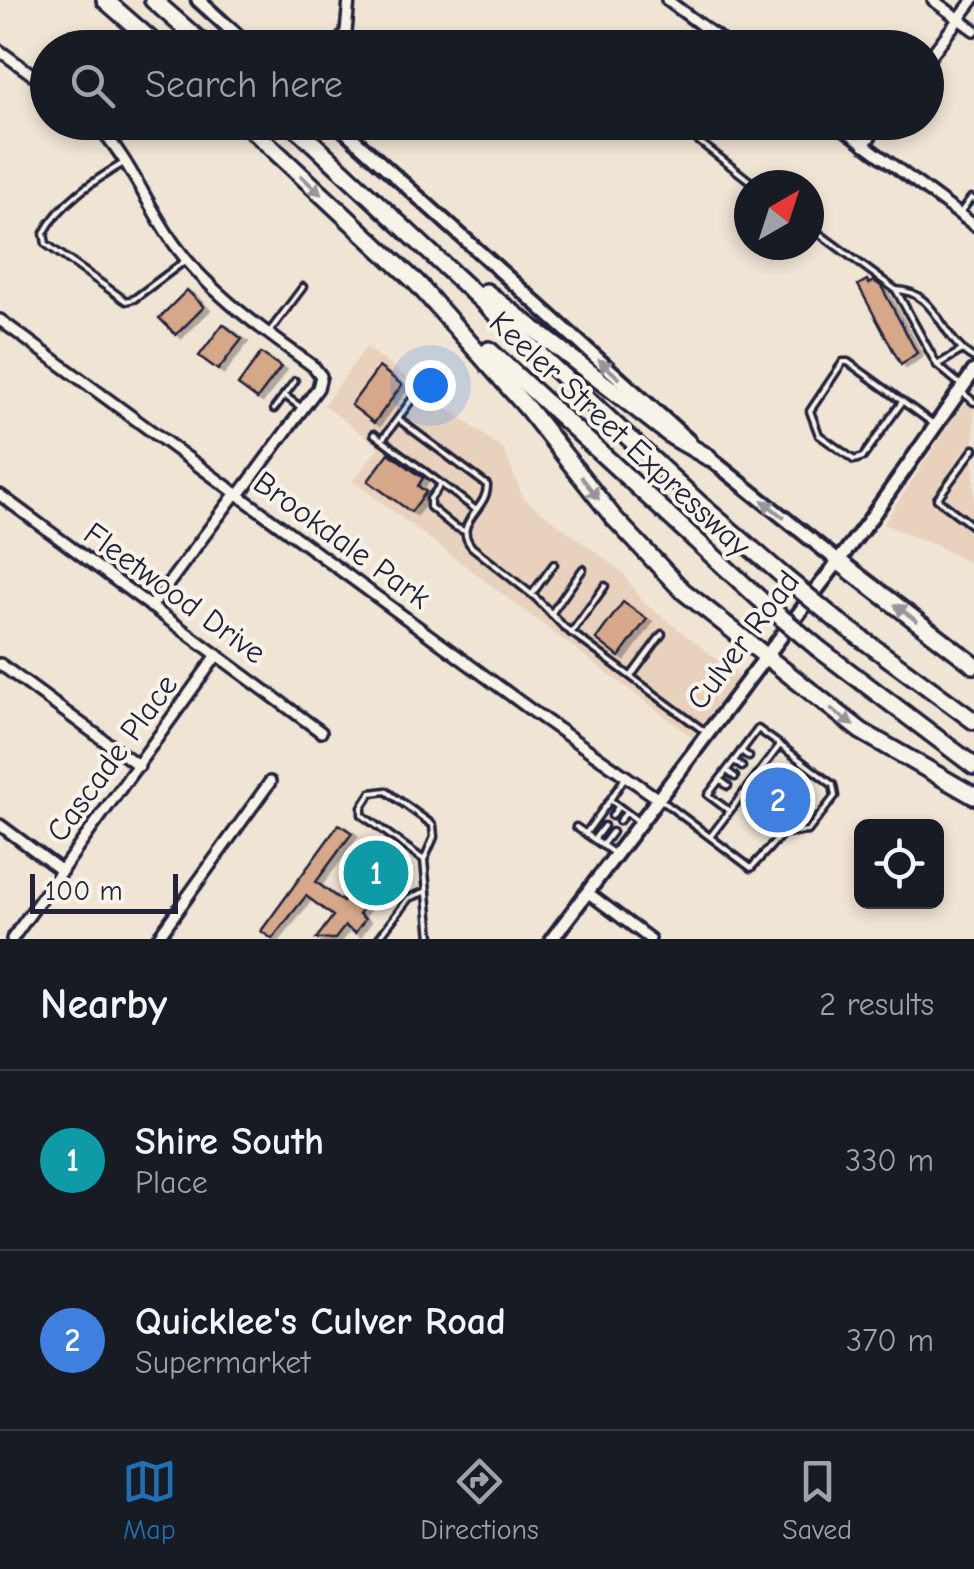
<!DOCTYPE html>
<html lang="en">
<head>
<meta charset="utf-8">
<style>
  body { margin:0; font-family:"Comic Neue",sans-serif; background:#20242c; color:#f1f3f6 }
  .controls { position:absolute; right:30px; bottom:30px; display:grid; overflow:hidden; border-radius:15px; box-shadow:0 5px 15px #0003 }
  .controls button { width:90px; height:90px; display:grid; place-items:center; padding:0; border:0; border-bottom:2px solid #363941; background:#171b24; color:#f1f3f6; font:50px sans-serif }
  .compass { position:absolute; left:734px; top:170px; width:90px; height:90px; border-radius:50%; background:#171b24; box-shadow:0 5px 15px #0003; rotate:39deg }
  .scale { position:absolute; left:30px; bottom:25px; width:148px; box-sizing:border-box; padding-left:10px; border:5px solid #22223b; border-top:0; font-size:28px; line-height:35px; white-space:nowrap; color:#22223b; -webkit-text-stroke:8px #f7f3e8; paint-order:stroke }
  .you { position:absolute; left:430px; top:385px; width:35px; height:35px; margin:-25px; border:8px solid #fff; border-radius:50%; background:#1a73e8; box-shadow:0 0 0 15px #1a73e833 }
  .badge { display:grid; place-items:center; width:65px; height:65px; border-radius:50%; background:#1f6fb2; color:#fff; font-size:32px; font-weight:700 }
  .pin { position:absolute; translate:-50% -50%; border:5px solid #fff; box-shadow:0 2px 10px #0006 }
  .list { margin:0; padding:0; list-style:none }
  h2 { display:flex; justify-content:space-between; align-items:center; height:130px; margin:0; padding:0 40px; font-size:42px }
  h2 small { font-size:32px; font-weight:400; color:#9ea1a6 }
  .list li { display:grid; grid-template-columns:65px 1fr auto; gap:30px; align-items:center; box-sizing:border-box; height:180px; padding:0 40px; border-top:2px solid #363941 }
  .list b { display:block; font-size:38px; white-space:nowrap }
  .list p { margin:0; font-size:32px; white-space:nowrap; color:#9ea1a6 }
  .list em { font-size:32px; font-style:normal; color:#9ea1a6 }
  .icon { flex:none; width:55px; height:55px; fill:none; stroke:currentColor; stroke-width:2; stroke-linecap:round; stroke-linejoin:round }
  .map { position:relative; flex:none; width:974px; height:939px; overflow:hidden }
  .search { position:absolute; background:#171b24; box-shadow:0 5px 15px #0003; left:30px; right:30px; top:30px; height:110px; display:flex; align-items:center; gap:25px; box-sizing:border-box; padding:0 35px; border-radius:55px; color:#9ea1a6; font-size:38px }
  .sheet { height:490px; background:#171b24 }
  nav { display:flex; justify-content:space-around; align-items:center; box-sizing:border-box; height:140px; border-top:2px solid #363941; background:#171b24; font-size:28px; color:#9ea1a6 }
  nav a { display:grid; justify-items:center; gap:5px }
  nav .on { color:#1f6fb2 }
  .map>svg:first-child { display:block }
  .built { fill:#e8d2be }
  .building { fill:#d6a788; stroke:#22223b; stroke-width:2.5; filter:url(#shadow) }
  .lines { fill:none; stroke-linecap:round; stroke-linejoin:round }
  .lane-casing { stroke:#22223b; stroke-width:11 }
  .street-casing { stroke:#22223b; stroke-width:16 }
  .secondary-casing { stroke:#22223b; stroke-width:19 }
  .highway-casing { stroke:#22223b; stroke-width:22 }
  .lane { stroke:#f7f3e8; stroke-width:4 }
  .street { stroke:#f7f3e8; stroke-width:9 }
  .secondary { stroke:#f7f3e8; stroke-width:11 }
  .highway { stroke:#f7f3e8; stroke-width:15 }
  .highway-bridge-casing { stroke:#22223b; stroke-width:22; stroke-linecap:butt }
  .highway-bridge { stroke:#f7f3e8; stroke-width:15 }
  .oneway { fill:#97959a }
  .labels { text-anchor:middle; dominant-baseline:central; stroke-width:8; stroke-linejoin:round; paint-order:stroke }
  .street-label { font-size:32px; fill:#22223b; stroke:#f7f3e8 }
</style>
</head>
<body>
<div class="map">
<svg width="974" height="939" viewBox="0 0 974 939">
  <defs>
    <filter id="shadow"><feDropShadow dx="5.5" dy="3" stdDeviation="0" flood-color="#0004"/></filter>
  </defs>
  <rect width="100%" height="100%" fill="#f0e4d5"/>
  <filter id="ink" filterUnits="userSpaceOnUse"><feTurbulence type="fractalNoise" baseFrequency=".01" numOctaves="2"/><feDisplacementMap in="SourceGraphic" scale="20" xChannelSelector="R" yChannelSelector="G"/><feConvolveMatrix kernelMatrix="1 2 1 2 8 2 1 2 1" color-interpolation-filters="sRGB"/></filter>
  <g filter="url(#ink)">
    <g class="built">
      <polygon points="366,347 504,450 523,498 621,571 643,602 739,676 692,737 353,481 379,447 324,405"/>
      <polygon points="974,388 974,566 940,547 883,524"/>
    </g>
    <g class="building">
      <polygon points="867,280 869,284 874,281 881,286 917,353 901,365 858,285"/>
      <polygon points="187,290 204,307 176,335 159,318"/>
      <polygon points="223,324 242,339 218,370 199,356"/>
      <polygon points="261,353 281,367 257,399 238,385"/>
      <polygon points="379,367 402,385 374,423 351,405"/>
      <polygon points="389,453 423,478 418,486 426,492 411,512 368,481"/>
      <polygon points="623,602 647,619 619,657 596,639"/>
      <polygon points="787,768 806,782 768,833 749,819"/>
      <polygon points="339,824 352,833 316,882 343,902 379,852 395,864 359,914 365,919 355,933 345,926 335,939 316,939 333,916 306,896 272,939 261,931"/>
    </g>
    <g class="lines">
      <defs>
        <g id="lane">
          <polyline points="674,122 755,185"/>
          <path d="M122 164C92 182 61 202 44 233L46 244 126 301 134 299 186 260"/>
          <polyline points="961,212 971,198 974,200"/>
          <polyline points="809,226 896,290 937,365 961,385"/>
          <path d="M896 290C938 291 941 341 974 358"/>
          <polyline points="270,331 303,287"/>
          <polyline points="937,365 961,351"/>
          <polyline points="962,392 974,402"/>
          <polyline points="284,395 299,406"/>
          <polyline points="902,402 863,457 854,460 819,435 810,411 843,362 848,362 935,425"/>
          <polyline points="274,409 295,381"/>
          <path d="M398 419 487 485C488 510 451 522 472 547L536 598 564 627 704 731"/>
          <polyline points="374,434 475,509"/>
          <polyline points="382,440 413,398"/>
          <polyline points="974,449 937,499 974,527"/>
          <polyline points="441,484 430,499 430,507 453,526 464,531"/>
          <polyline points="532,594 554,564"/>
          <polyline points="551,614 583,569"/>
          <polyline points="571,633 605,586"/>
          <polyline points="631,676 662,634"/>
          <polyline points="741,751 749,757"/>
          <polyline points="734,761 742,767"/>
          <polyline points="727,771 735,777"/>
          <polyline points="624,779 610,800 638,821"/>
          <polyline points="720,780 728,786"/>
          <polyline points="661,800 751,868 783,833 808,831 835,796 833,785 780,745 710,837"/>
          <polyline points="728,810 708,795 758,729 780,745"/>
          <polyline points="612,816 618,807"/>
          <polyline points="619,821 626,813"/>
          <polyline points="576,827 615,854"/>
          <polyline points="586,833 610,800"/>
          <polyline points="595,838 604,826"/>
          <polyline points="603,844 612,832"/>
          <polyline points="424,860 434,837 433,825 386,791 371,793 362,807 362,815 424,860 431,938"/>
          <polyline points="378,939 409,898 427,891"/>
        </g>
        <g id="street">
          <polyline points="667,0 732,48"/>
          <polyline points="933,0 974,30"/>
          <polyline points="334,48 346,32 349,0"/>
          <polyline points="0,51 48,86"/>
          <polyline points="926,62 973,0"/>
          <path d="M94 122C130 158 146 205 175 245 212 296 264 330 314 367L321 376 318 388 239 495"/>
          <polyline points="834,122 974,225"/>
          <polyline points="864,145 881,122"/>
          <polyline points="0,320 531,710 657,798"/>
          <polyline points="0,495 321,732"/>
          <polyline points="151,607 236,493"/>
          <polyline points="0,664 139,766"/>
          <polyline points="0,825 62,871"/>
          <polyline points="587,892 650,939"/>
          <polyline points="12,939 217,655"/>
          <polyline points="157,939 270,782"/>
        </g>
        <g id="secondary">
          <polyline points="198,0 251,48"/>
          <polyline points="335,122 689,441"/>
          <polyline points="703,453 838,561"/>
          <polyline points="552,939 868,522 974,371"/>
        </g>
        <g id="highway">
          <polyline points="105,0 160,48"/>
          <polyline points="153,0 208,48"/>
          <polyline points="244,122 421,287"/>
          <polyline points="290,122 701,505 782,575"/>
          <polyline points="414,280 528,409 613,517 683,591 861,731 974,796"/>
          <polyline points="486,292 673,437 708,457"/>
          <polyline points="489,350 764,603"/>
          <polyline points="838,561 974,665"/>
          <polyline points="839,622 974,721"/>
          <polyline points="819,649 974,766"/>
        </g>
      </defs>
      <use href="#lane" class="lane-casing"/>
      <use href="#street" class="street-casing"/>
      <use href="#secondary" class="secondary-casing"/>
      <use href="#highway" class="highway-casing"/>
      <use href="#lane" class="lane"/>
      <use href="#street" class="street"/>
      <use href="#secondary" class="secondary"/>
      <use href="#highway" class="highway"/>
      <defs>
        <g id="highway-bridge">
          <polyline points="782,575 839,622"/>
          <polyline points="764,603 819,649"/>
        </g>
      </defs>
      <use href="#highway-bridge" class="highway-bridge-casing"/>
      <use href="#highway-bridge" class="highway-bridge"/>
    </g>
    <defs><path id="oneway-solid" d="M-6-.8H1V-3.2L6.5 0L1 3.2V.8H-6Z" transform="scale(2.5)"/></defs>
    <g class="oneway">
      <use href="#oneway-solid" transform="translate(311 185) rotate(43)"/>
      <use href="#oneway-solid" transform="translate(609 369) rotate(-137)"/>
      <use href="#oneway-solid" transform="translate(590 488) rotate(52)"/>
      <use href="#oneway-solid" transform="translate(773 509) rotate(-141)"/>
      <use href="#oneway-solid" transform="translate(906 613) rotate(-143)"/>
      <use href="#oneway-solid" transform="translate(842 717) rotate(37)"/>
    </g>
  </g>
  <g class="labels">
    <g class="street-label">
      <text transform="translate(620 434) rotate(43)">Keeler Street Expressway</text>
      <text transform="translate(342 540) rotate(36)">Brookdale Park</text>
      <text transform="translate(175 593) rotate(36)">Fleetwood Drive</text>
      <text transform="translate(743 640) rotate(-53)">Culver Road</text>
      <text transform="translate(112 758) rotate(-54)">Cascade Place</text>
    </g>
  </g>
</svg>
<div class="controls">
<button><svg class="icon" aria-label="locate" viewBox="0 0 24 24"><circle cx="12" cy="12" r="6"/><path d="M12 2v4M12 18v4M2 12h4M18 12h4"/></svg></button>
</div>
<svg class="compass" viewBox="-18 -18 36 36"><path d="M0-13l5 13h-10z" fill="#e53935"/><path d="M0 13l5-13h-10z" fill="#9ea1a6"/></svg>
<div class="scale">100 m</div>
<div class="you"></div>
<div class="pin badge" style="left:376px;top:873px;background:#0f9aa8">1</div>
<div class="pin badge" style="left:778px;top:800px;background:#3f7fe0">2</div>
<div class="search"><svg class="icon" aria-label="search" viewBox="0 0 24 24"><circle cx="10" cy="10" r="6"/><path d="M15 15l6 6"/></svg>Search here</div>
</div>
<section class="sheet">
<h2>Nearby<small>2 results</small></h2>
<ul class="list">
<li><span class="badge" style="background:#0f9aa8">1</span><div><b>Shire South</b><p>Place</p></div><em>330 m</em></li>
<li><span class="badge" style="background:#3f7fe0">2</span><div><b>Quicklee's Culver Road</b><p>Supermarket</p></div><em>370 m</em></li>
</ul>
</section>
<nav>
<a class="on"><svg class="icon" aria-label="map" viewBox="0 0 24 24"><path d="M3 6l6-2 6 2 6-2v14l-6 2-6-2-6 2zM9 4v14M15 6v14"/></svg>Map</a>
<a><svg class="icon" aria-label="directions" viewBox="0 0 24 24"><path d="M12 3l9 9-9 9-9-9zM9 14v-3h6M13 9l2 2-2 2"/></svg>Directions</a>
<a><svg class="icon" aria-label="saved" viewBox="0 0 24 24"><path d="M7 4h10v16l-5-4-5 4z"/></svg>Saved</a>
</nav>
</body>
</html>
